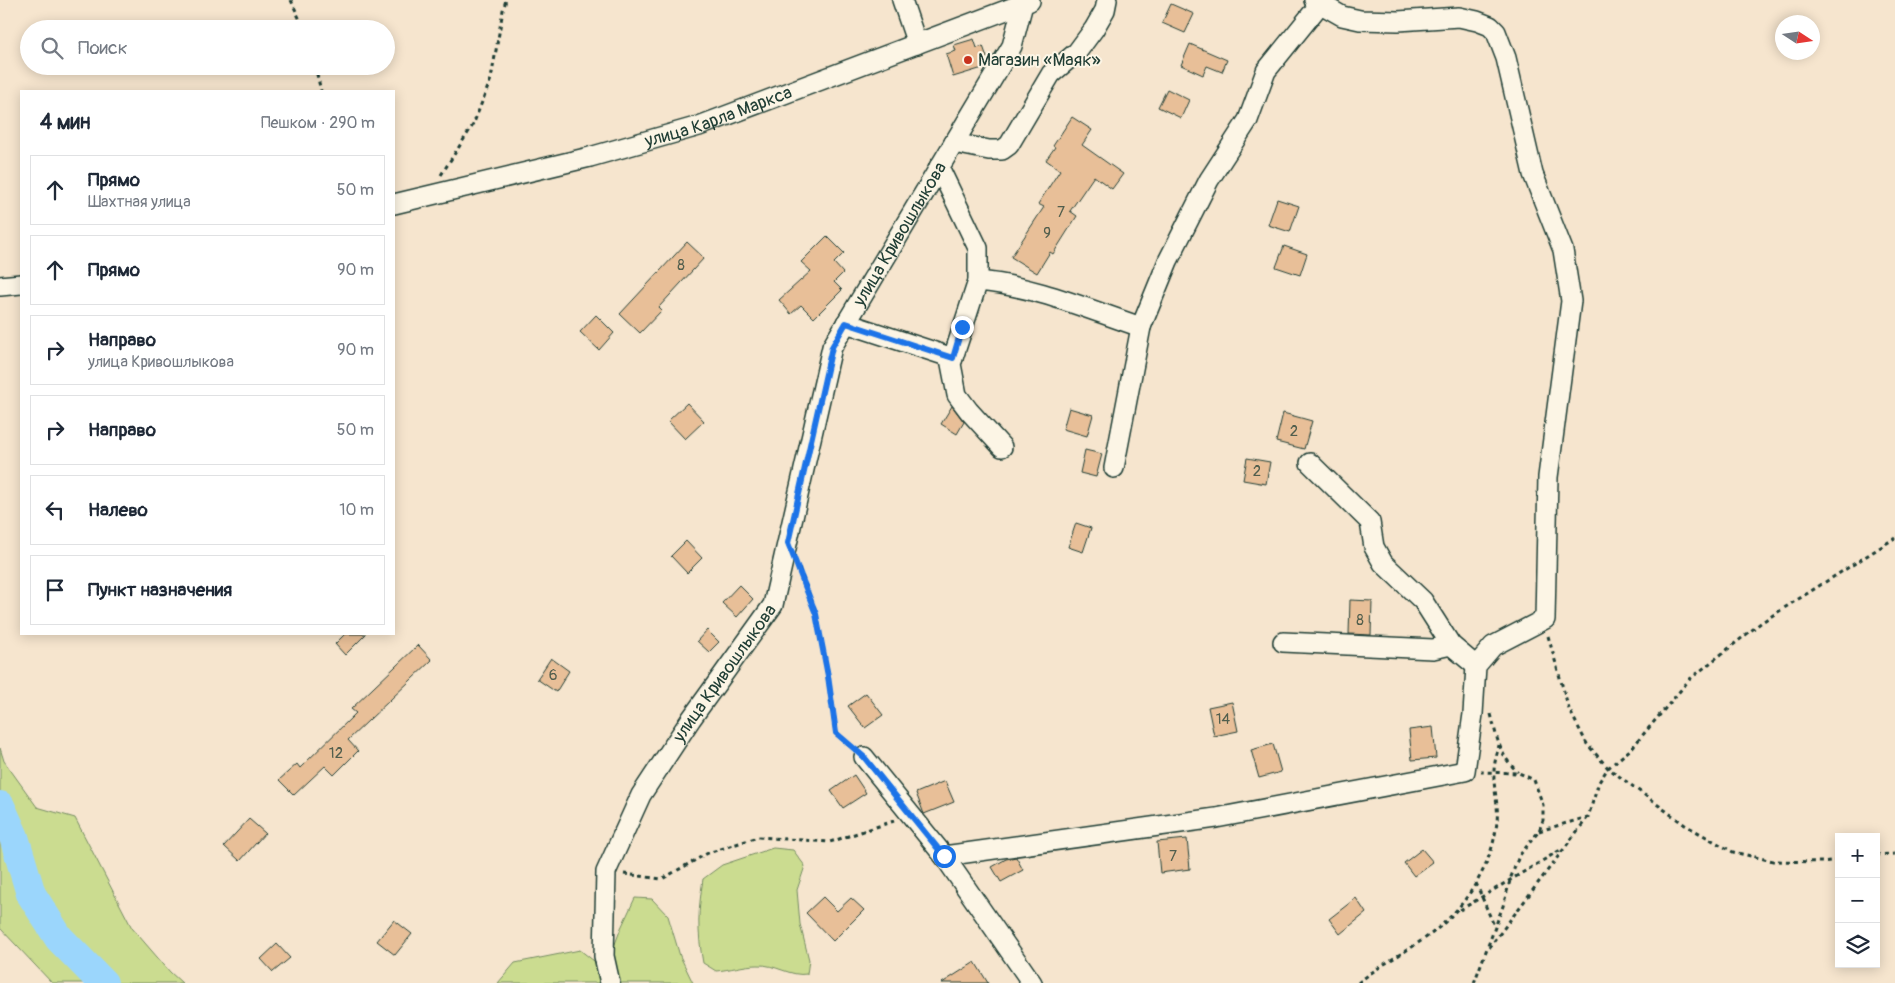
<!DOCTYPE html>
<html lang="ru">
<head>
<meta charset="utf-8">
<style>
  body { margin:0; font-family:Pangolin,sans-serif; background:#f6f6f7; color:#1f2937 }
  .controls { position:absolute; right:15px; bottom:15px; display:grid; overflow:hidden; border-radius:0px; box-shadow:0 2px 12px #0003 }
  .controls button { width:45px; height:45px; display:grid; place-items:center; padding:0; border:0; border-bottom:1px solid #e0e1e3; background:#fff; color:#1f2937; font:25px sans-serif }
  .compass { position:absolute; left:1775px; top:15px; width:45px; height:45px; border-radius:50%; background:#fff; box-shadow:0 2px 12px #0003; rotate:102deg }
  .stop { position:absolute; width:15px; height:15px; margin:-11px; border:4px solid #1a73e8; border-radius:50%; background:#fff }
  .stop.end { background:#1a73e8; border-color:#fff; box-shadow:0 1px 5px #0008 }
  .list { margin:0; padding:0; list-style:none }
  h2 { display:flex; justify-content:space-between; align-items:center; height:65px; margin:0; padding:0 20px; font-size:21px }
  h2 small { font-size:16px; font-weight:400; color:#747a83 }
  .list li { display:grid; grid-template-columns:32px 1fr auto; gap:15px; align-items:center; box-sizing:border-box; height:70px; margin:0 10px 10px; padding:0 10px; border:1px solid #e0e1e3; border-radius:0px }
  .list b { display:block; font-size:19px; white-space:nowrap }
  .list p { margin:0; font-size:16px; white-space:nowrap; color:#747a83 }
  .list em { font-size:16px; font-style:normal; color:#747a83 }
  .icon { flex:none; width:28px; height:28px; fill:none; stroke:currentColor; stroke-width:2; stroke-linecap:round; stroke-linejoin:round }
  .map { position:relative; flex:none; width:1895px; height:983px; overflow:hidden }
  .search { position:absolute; background:#fff; box-shadow:0 2px 12px #0003; left:20px; top:20px; width:375px; height:55px; display:flex; align-items:center; gap:12px; box-sizing:border-box; padding:0 18px; border-radius:28px; color:#747a83; font-size:19px }
  .panel { position:absolute; background:#fff; box-shadow:0 2px 12px #0003; left:20px; top:90px; width:375px; height:545px; border-radius:0px }
  .map>svg:first-child { display:block }
  .green { fill:#cbdc90; stroke:#758c62 }
  .lines { fill:none; stroke-linecap:round; stroke-linejoin:round }
  .river { stroke:#9bd6fc; stroke-width:30 }
  .building { fill:#e8bf98; stroke:#1f3d34 }
  .minor-casing { stroke:#1f3d34; stroke-width:22 }
  .path { stroke:#1f3d34; stroke-width:3; stroke-dasharray:4 4; stroke-linecap:butt }
  .minor { stroke:#fcf5e5; stroke-width:19 }
  .route { stroke:#1a73e8; stroke-width:6 }
  .poi-dot { fill:#c8321e; stroke:#fcf5e5; stroke-width:2 }
  .labels { text-anchor:middle; dominant-baseline:central; stroke-width:4; stroke-linejoin:round; paint-order:stroke }
  .number-label { font-size:15px; fill:#515e4d }
  .poi-label { font-size:18px; fill:#1f3d34; stroke:#fcf5e5; text-anchor:start }
  .street-label { font-size:18px; fill:#1f3d34; stroke:#fcf5e5 }
</style>
</head>
<body>
<div class="map">
<svg width="1895" height="983" viewBox="0 0 1895 983">
  <rect width="100%" height="100%" fill="#f6e5ce"/>
  <filter id="ink" filterUnits="userSpaceOnUse"><feTurbulence type="fractalNoise" baseFrequency=".02" numOctaves="2"/><feDisplacementMap in="SourceGraphic" scale="10" xChannelSelector="R" yChannelSelector="G"/><feConvolveMatrix kernelMatrix="1 2 1 2 8 2 1 2 1" color-interpolation-filters="sRGB"/></filter>
  <g filter="url(#ink)">
    <g class="green">
      <polygon points="0,748 4,761 37,807 75,818 132,928 170,972 182,983 52,983 0,928"/>
      <path d="M773 848 793 850 805 866 797 890 800 924 809 960 807 974C791 977 775 964 758 965 744 965 729 970 716 971L703 963C697 931 698 911 703 879L722 865Z"/>
      <polygon points="635,898 652,899 668,916 680,956 693,983 498,983 515,963 580,950 594,961 612,952 621,928"/>
    </g>
    <g class="lines">
      <polyline class="river" points="0,806 14,837 31,894 59,938 103,983"/>
    </g>
    <g class="building">
      <polygon points="1171,4 1194,14 1185,33 1162,23"/>
      <polygon points="974,39 977,48 983,46 989,63 986,67 953,77 946,54 956,51 954,45"/>
      <polygon points="1190,44 1227,60 1222,72 1207,66 1203,75 1181,65"/>
      <polygon points="1167,89 1189,100 1181,118 1158,107"/>
      <polygon points="1072,117 1092,130 1082,145 1123,174 1112,189 1094,176 1070,211 1077,216 1053,254 1050,252 1037,273 1011,257 1044,207 1038,204 1060,170 1046,160 1055,147 1053,146"/>
      <polygon points="1277,199 1299,206 1290,232 1268,225"/>
      <polygon points="827,236 844,253 834,263 843,273 834,282 842,290 814,318 801,305 791,314 779,300 811,271 801,262"/>
      <polygon points="687,242 704,258 659,307 662,310 640,333 620,314"/>
      <polygon points="1284,246 1307,254 1300,275 1276,267"/>
      <polygon points="596,315 614,333 599,350 580,332"/>
      <polygon points="687,403 704,421 685,439 668,421"/>
      <polygon points="952,406 964,422 957,434 941,424"/>
      <polygon points="1069,408 1093,415 1087,436 1063,429"/>
      <polygon points="1283,413 1312,421 1304,449 1276,442"/>
      <polygon points="1085,450 1102,454 1096,477 1080,473"/>
      <polygon points="1247,458 1270,462 1266,484 1243,480"/>
      <polygon points="1076,523 1091,528 1083,552 1068,547"/>
      <polygon points="686,541 702,558 687,573 671,556"/>
      <polygon points="739,585 753,599 737,617 722,603"/>
      <polygon points="1350,600 1372,601 1371,635 1349,634"/>
      <polygon points="707,630 719,642 709,652 697,641"/>
      <polygon points="345,634 366,634 345,655 335,644"/>
      <polygon points="418,645 432,660 348,740 358,751 334,775 325,766 294,795 279,780 297,764 300,768 356,713 351,709"/>
      <polygon points="551,658 569,671 556,692 537,679"/>
      <polygon points="866,693 883,715 865,728 848,706"/>
      <polygon points="1232,702 1238,731 1214,736 1208,707"/>
      <polygon points="1433,727 1436,758 1412,760 1409,730"/>
      <polygon points="1273,744 1281,772 1259,778 1251,750"/>
      <polygon points="854,775 866,793 843,808 831,791"/>
      <polygon points="945,781 954,802 924,814 916,793"/>
      <polygon points="249,819 265,833 240,861 224,846"/>
      <polygon points="1187,839 1190,869 1160,873 1157,842"/>
      <polygon points="1422,849 1433,862 1414,876 1404,863"/>
      <polygon points="1016,857 1023,870 1001,882 992,867 1006,859"/>
      <polygon points="823,897 837,911 851,898 864,910 833,941 806,913"/>
      <polygon points="1356,898 1366,913 1340,934 1329,919"/>
      <polygon points="394,920 412,934 395,955 377,941"/>
      <polygon points="277,944 290,958 273,972 261,959"/>
      <polygon points="975,962 988,983 942,983"/>
    </g>
    <g class="lines">
      <defs>
        <g id="minor">
          <polyline points="902,0 917,44"/>
          <polyline points="954,143 989,150 1002,150 1009,145 1051,74 1077,52 1094,29 1105,10 1107,0"/>
          <polyline points="939,167 978,248 978,281 951,364 957,395 969,411 1002,447"/>
          <path id="s1" d="M394 204 590 157 699 126 1030 1"/>
          <path d="M978 281C1035 286 1087 309 1141 327"/>
          <polyline points="0,286 21,284"/>
          <polyline points="846,323 953,358"/>
          <polyline points="1310,463 1370,522 1374,547 1383,563 1423,601 1451,645 1476,666"/>
          <polyline points="1114,468 1141,327 1168,261 1209,180 1248,120 1266,71 1320,4"/>
          <polyline points="1283,642 1433,649 1451,645"/>
          <polyline points="864,757 944,856 1032,983"/>
          <polyline points="944,856 1216,818 1465,771 1473,714 1476,666 1493,646 1545,619 1548,477 1571,301 1563,250 1533,174 1506,58 1496,32 1490,26 1477,21 1459,17 1398,21 1360,20 1342,16 1314,0"/>
          <path id="s2" d="M610 983 604 956 606 872 641 795 691 719 773 605 832 347 1012 46 1023 4"/>
        </g>
      </defs>
      <use href="#minor" class="minor-casing"/>
      <g class="path">
        <polyline points="291,0 304,29"/>
        <polyline points="315,66 321,91"/>
        <polyline points="441,175 473,125 491,79 503,10 506,0"/>
        <polyline points="799,569 816,613 828,676 836,733 853,748"/>
        <polyline points="1548,636 1569,709 1587,744 1608,768 1685,825 1733,852 1773,861 1822,862 1839,860"/>
        <path d="M1491 714C1497 738 1499 755 1518 772"/>
        <polyline points="1539,831 1588,817 1599,782 1608,768 1631,749 1690,679 1762,622 1895,538"/>
        <polyline points="1876,855 1895,854"/>
        <polyline points="624,874 662,879 708,853 758,837 830,842 894,821"/>
        <polyline points="1476,883 1495,928"/>
        <polyline points="1460,910 1562,849"/>
        <polyline points="1489,948 1588,817"/>
        <path d="M1358 983C1381 964 1408 951 1431 934 1466 907 1493 865 1497 821 1499 805 1493 788 1494 772 1494 763 1497 754 1499 745"/>
        <polyline points="1474,983 1503,906 1511,877 1519,856 1539,831 1543,820 1543,805 1534,780 1519,773 1481,772"/>
      </g>
      <use href="#minor" class="minor"/>
    </g>
  </g>
  <g class="lines" filter="url(#ink)">
    <polyline class="route" points="944,856 864,757 836,733 828,676 816,614 788,543 832,347 846,323 953,358 962,327"/>
  </g>
  <circle class="poi-dot" cx="968" cy="60" r="5"/>
  <g class="labels">
    <g class="number-label">
      <text x="1061" y="212">7</text>
      <text x="1047" y="233">9</text>
      <text x="681" y="265">8</text>
      <text x="1294" y="431">2</text>
      <text x="1257" y="471">2</text>
      <text x="1360" y="620">8</text>
      <text x="553" y="675">6</text>
      <text x="1223" y="719">14</text>
      <text x="336" y="753">12</text>
      <text x="1173" y="856">7</text>
    </g>
    <g class="poi-label">
      <text x="978" y="60">Магазин «Маяк»</text>
    </g>
    <g class="street-label">
      <text stroke="none"><textPath href="#s1" startOffset="336">улица Карла Маркса</textPath></text>
      <text stroke="none"><textPath href="#s2" startOffset="824">улица Кривошлыкова</textPath></text>
      <text stroke="none"><textPath href="#s2" startOffset="344">улица Кривошлыкова</textPath></text>
    </g>
  </g>
</svg>
<div class="controls">
<button>+</button>
<button>−</button>
<button><svg class="icon" aria-label="layers" viewBox="0 0 24 24"><path d="M12 4l9 5-9 5-9-5zM3 14l9 5 9-5"/></svg></button>
</div>
<svg class="compass" viewBox="-18 -18 36 36"><path d="M0-13l5 13h-10z" fill="#e53935"/><path d="M0 13l5-13h-10z" fill="#747a83"/></svg>
<div class="stop" style="left:944px;top:856px"></div>
<div class="stop end" style="left:962px;top:327px"></div>
<div class="search"><svg class="icon" aria-label="search" viewBox="0 0 24 24"><circle cx="10" cy="10" r="6"/><path d="M15 15l6 6"/></svg>Поиск</div>
<section class="panel">
<h2>4 мин<small>Пешком · 290 m</small></h2>
<ul class="list">
<li><svg class="icon" aria-label="ahead" viewBox="0 0 24 24"><path d="M12 20V5M6 11l6-6 6 6"/></svg><div><b>Прямо</b><p>Шахтная улица</p></div><em>50 m</em></li>
<li><svg class="icon" aria-label="ahead" viewBox="0 0 24 24"><path d="M12 20V5M6 11l6-6 6 6"/></svg><div><b>Прямо</b></div><em>90 m</em></li>
<li><svg class="icon" aria-label="right" viewBox="0 0 24 24"><path d="M7 20v-9h11M14 6l5 5-5 5"/></svg><div><b>Направо</b><p>улица Кривошлыкова</p></div><em>90 m</em></li>
<li><svg class="icon" aria-label="right" viewBox="0 0 24 24"><path d="M7 20v-9h11M14 6l5 5-5 5"/></svg><div><b>Направо</b></div><em>50 m</em></li>
<li><svg class="icon" aria-label="left" viewBox="0 0 24 24"><path d="M17 20v-9H6M10 6l-5 5 5 5"/></svg><div><b>Налево</b></div><em>10 m</em></li>
<li><svg class="icon" aria-label="arrive" viewBox="0 0 24 24"><path d="M6 21V4h12l-3 4 3 4H6"/></svg><div><b>Пункт назначения</b></div></li>
</ul>
</section>
</div>
</body>
</html>
